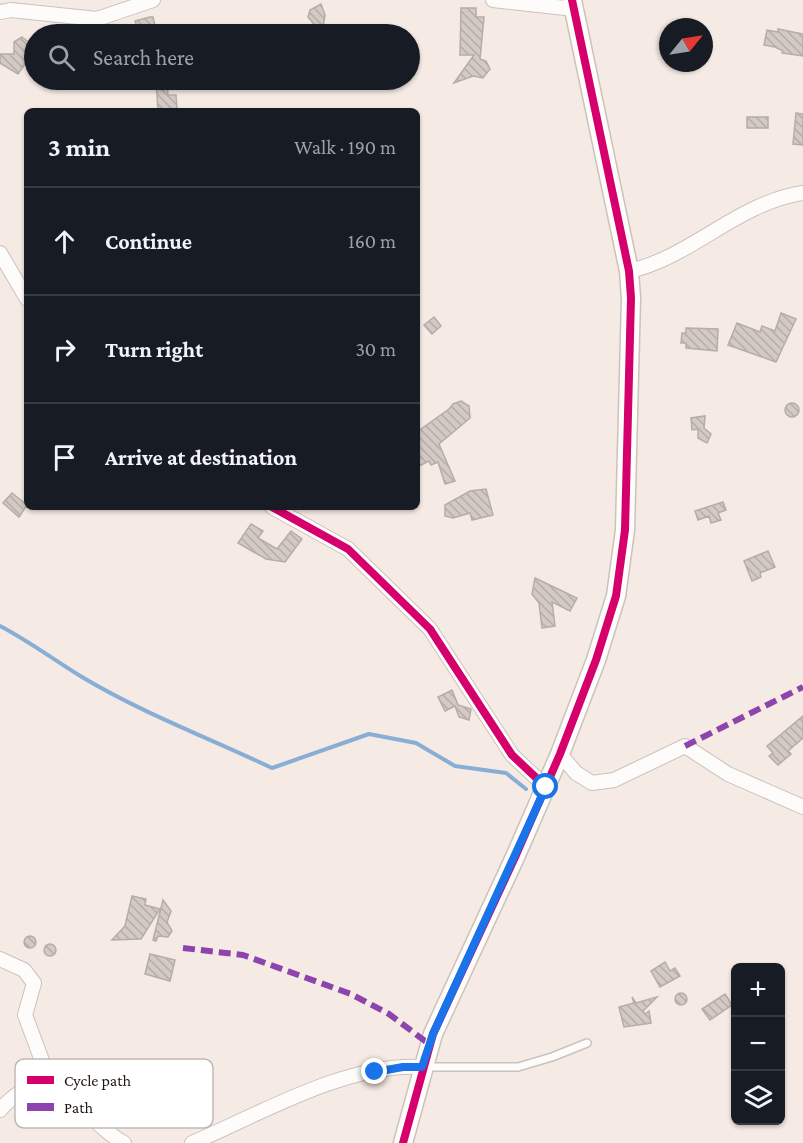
<!DOCTYPE html>
<html lang="en">
<head>
<meta charset="utf-8">
<style>
  body { margin:0; font-family:"Crimson Pro",serif; background:#20242c; color:#f1f3f6 }
  .controls { position:absolute; right:18px; bottom:18px; display:grid; overflow:hidden; border-radius:9px; box-shadow:0 2px 4px #0004 }
  .controls button { width:54px; height:54px; display:grid; place-items:center; padding:0; border:0; border-bottom:2px solid #363941; background:#171b24; color:#f1f3f6; font:30px sans-serif }
  .compass { position:absolute; left:659px; top:18px; width:54px; height:54px; border-radius:50%; background:#171b24; box-shadow:0 2px 4px #0004; rotate:60deg }
  .stop { position:absolute; width:18px; height:18px; margin:-14px; border:4px solid #1a73e8; border-radius:50%; background:#fff }
  .stop.end { background:#1a73e8; border-color:#fff; box-shadow:0 2px 6px #0008 }
  .list { margin:0; padding:0; list-style:none }
  h2 { display:flex; justify-content:space-between; align-items:center; height:78px; margin:0; padding:0 24px; font-size:26px }
  h2 small { font-size:20px; font-weight:400; color:#9ea1a6 }
  .list li { display:grid; grid-template-columns:39px 1fr auto; gap:18px; align-items:center; box-sizing:border-box; height:108px; padding:0 24px; border-top:2px solid #363941 }
  .list b { display:block; font-size:22px; white-space:nowrap }
  .list em { font-size:20px; font-style:normal; color:#9ea1a6 }
  .icon { flex:none; width:33px; height:33px; fill:none; stroke:currentColor; stroke-width:2; stroke-linecap:round; stroke-linejoin:round }
  .map { position:relative; flex:none; width:803px; height:1143px; overflow:hidden }
  .search { position:absolute; background:#171b24; box-shadow:0 2px 4px #0004; left:24px; top:24px; width:396px; height:66px; display:flex; align-items:center; gap:15px; box-sizing:border-box; padding:0 21px; border-radius:33px; color:#9ea1a6; font-size:22px }
  .panel { position:absolute; background:#171b24; box-shadow:0 2px 4px #0004; left:24px; top:108px; width:396px; height:402px; border-radius:9px }
  .map>svg:first-child { display:block }
  .lines { fill:none; stroke-linecap:round; stroke-linejoin:round }
  .stream { stroke:#88aed5; stroke-width:4 }
  .building { fill:url(#building-back-hatch); stroke:#b6aca8; stroke-width:1.5 }
  .service-casing { stroke:#ccc2bc; stroke-width:10 }
  .minor-casing { stroke:#ccc2bc; stroke-width:16 }
  .tertiary-casing { stroke:#ccc2bc; stroke-width:21 }
  .service { stroke:#fefcfb; stroke-width:7 }
  .minor { stroke:#fefcfb; stroke-width:14 }
  .tertiary { stroke:#fefcfb; stroke-width:18 }
  .quiet { stroke:#8e44ad; stroke-width:6; stroke-dasharray:12 6; stroke-linecap:butt }
  .cycleway-casing { stroke:#fff; stroke-width:11 }
  .cycleway { stroke:#d6006c; stroke-width:8 }
  .route { stroke:#1a73e8; stroke-width:8 }
  .key { fill:#fff; stroke:#bcbab8; stroke-width:1.5 }
  .key-label { font-size:16px; fill:#211813 }
</style>
</head>
<body>
<div class="map">
<svg width="803" height="1143" viewBox="0 0 803 1143">
  <defs>
    <pattern id="building-back-hatch" width="6" height="6" patternUnits="userSpaceOnUse" patternTransform="scale(1.5)"><rect width="6" height="6" fill="#d3cac5"/><path d="M-1 5l2 2M0 0l6 6M5-1l2 2" fill="none" stroke="#b5ada8"/></pattern>
  </defs>
  <rect width="100%" height="100%" fill="#f5eae4"/>
  <g class="lines">
    <path class="stream" d="M0 626C29 641 54 660 82 677 142 713 209 738 272 768L369 734 416 743 455 766 506 773 526 789"/>
  </g>
  <g class="building">
    <polygon points="321,4 325,15 322,34 308,17 310,10"/>
    <polygon points="461,8 476,8 476,17 484,17 480,59 486,61 490,69 483,78 473,76 454,83 474,55 460,55"/>
    <polygon points="150,17 153,17 157,34 139,34 135,21"/>
    <polygon points="778,29 803,34 803,56 782,53 783,51 775,47 764,45 767,30 778,32"/>
    <polygon points="22,37 34,46 34,60 30,57 18,74 0,63 0,54 14,54 14,42"/>
    <polygon points="156,80 167,80 168,95 176,95 177,108 174,111 158,111"/>
    <polygon points="796,113 803,114 803,145 793,144"/>
    <rect x="747" y="117" width="21" height="11"/>
    <polygon points="781,313 796,319 776,362 728,345 737,323 760,332 762,326 775,331"/>
    <polygon points="434,317 441,326 432,334 424,325"/>
    <polygon points="686,328 718,329 717,351 686,348 686,343 681,343 682,333 686,333"/>
    <polygon points="461,401 469,406 470,418 439,444 455,481 445,484 438,462 431,465 429,461 417,467 417,432 449,409 453,404"/>
    <circle cx="792" cy="410" r="7"/>
    <polygon points="705,416 704,428 711,434 707,443 698,438 698,429 692,430 691,418"/>
    <polygon points="486,489 493,515 472,520 470,513 453,518 445,516 445,505 470,491"/>
    <polygon points="12,493 27,505 19,517 3,503"/>
    <polygon points="723,502 726,510 718,513 721,520 711,523 709,516 698,520 695,511"/>
    <polygon points="251,524 263,531 258,538 277,549 291,531 302,539 285,562 266,559 238,543"/>
    <polygon points="768,551 775,567 760,573 761,577 752,581 744,561"/>
    <polygon points="535,578 577,598 570,611 552,602 555,626 542,628 539,603 532,594"/>
    <polygon points="452,690 458,705 471,709 469,720 459,717 455,706 445,711 438,697"/>
    <polygon points="803,716 803,738 788,751 791,754 778,765 769,756 773,753 767,746"/>
    <polygon points="132,896 146,899 145,905 160,909 141,939 112,940 125,926"/>
    <polygon points="163,900 171,911 167,922 172,931 168,937 158,936 156,941 153,940"/>
    <circle cx="30" cy="942" r="6"/>
    <circle cx="50" cy="950" r="6"/>
    <polygon points="150,954 175,960 170,981 145,974"/>
    <polygon points="665,962 670,971 675,968 680,976 660,987 651,971"/>
    <circle cx="681" cy="999" r="6"/>
    <polygon points="725,994 732,1005 710,1020 702,1009"/>
    <polygon points="632,997 636,1003 657,997 643,1011 645,1014 649,1011 651,1023 624,1027 619,1007 634,1003"/>
  </g>
  <g class="lines">
    <defs>
      <polyline id="service" points="424,1067 518,1067 552,1057 587,1043"/>
      <g id="minor">
        <polyline points="493,0 574,9"/>
        <polyline points="0,12 11,10 97,19 153,0"/>
        <polyline points="0,253 27,299"/>
        <path d="M629 271C692 257 737 203 803 193"/>
        <polyline points="272,507 348,549 430,629 512,755 546,787"/>
        <polyline points="560,754 576,773 592,783 614,780 685,746 728,774 803,807"/>
        <polyline points="0,959 24,970 34,983 25,1015 50,1082 56,1089"/>
        <path d="M0 1110C56 1048 78 1118 124 1143"/>
        <path d="M192 1143C258 1115 348 1062 422 1067"/>
      </g>
      <polyline id="tertiary" points="403,1143 433,1034 516,855 560,754 596,660 616,596 625,530 631,298 629,271 572,0"/>
    </defs>
    <use href="#service" class="service-casing"/>
    <use href="#minor" class="minor-casing"/>
    <use href="#tertiary" class="tertiary-casing"/>
    <use href="#service" class="service"/>
    <use href="#minor" class="minor"/>
    <use href="#tertiary" class="tertiary"/>
    <g class="quiet">
      <polyline points="685,746 803,687"/>
      <polyline points="183,948 243,955 351,994 389,1014 429,1044"/>
    </g>
    <defs>
      <g id="cycleway">
        <polyline points="272,507 348,549 430,629 512,755 546,787"/>
        <polyline points="403,1143 433,1034 516,855 560,754 596,660 616,596 625,530 631,298 629,271 572,0"/>
      </g>
    </defs>
    <use href="#cycleway" class="cycleway-casing"/>
    <use href="#cycleway" class="cycleway"/>
  </g>
  <g class="lines">
    <polyline class="route" points="375,1072 403,1067 422,1067 433,1034 546,787"/>
  </g>
  <rect x="15" y="1059" width="198" height="69" rx="9" class="key"/>
  <rect x="27" y="1076" width="27" height="8" fill="#d6006c"/>
  <rect x="27" y="1103" width="27" height="8" fill="#8e44ad"/>
  <g class="key-label">
    <text x="64" y="1086">Cycle path</text>
    <text x="64" y="1113">Path</text>
  </g>
</svg>
<div class="controls">
<button>+</button>
<button>−</button>
<button><svg class="icon" aria-label="layers" viewBox="0 0 24 24"><path d="M12 4l9 5-9 5-9-5zM3 14l9 5 9-5"/></svg></button>
</div>
<svg class="compass" viewBox="-18 -18 36 36"><path d="M0-13l5 13h-10z" fill="#e53935"/><path d="M0 13l5-13h-10z" fill="#9ea1a6"/></svg>
<div class="stop" style="left:546px;top:787px"></div>
<div class="stop end" style="left:375px;top:1072px"></div>
<div class="search"><svg class="icon" aria-label="search" viewBox="0 0 24 24"><circle cx="10" cy="10" r="6"/><path d="M15 15l6 6"/></svg>Search here</div>
<section class="panel">
<h2>3 min<small>Walk · 190 m</small></h2>
<ul class="list">
<li><svg class="icon" aria-label="ahead" viewBox="0 0 24 24"><path d="M12 20V5M6 11l6-6 6 6"/></svg><div><b>Continue</b></div><em>160 m</em></li>
<li><svg class="icon" aria-label="right" viewBox="0 0 24 24"><path d="M7 20v-9h11M14 6l5 5-5 5"/></svg><div><b>Turn right</b></div><em>30 m</em></li>
<li><svg class="icon" aria-label="arrive" viewBox="0 0 24 24"><path d="M6 21V4h12l-3 4 3 4H6"/></svg><div><b>Arrive at destination</b></div></li>
</ul>
</section>
</div>
</body>
</html>
